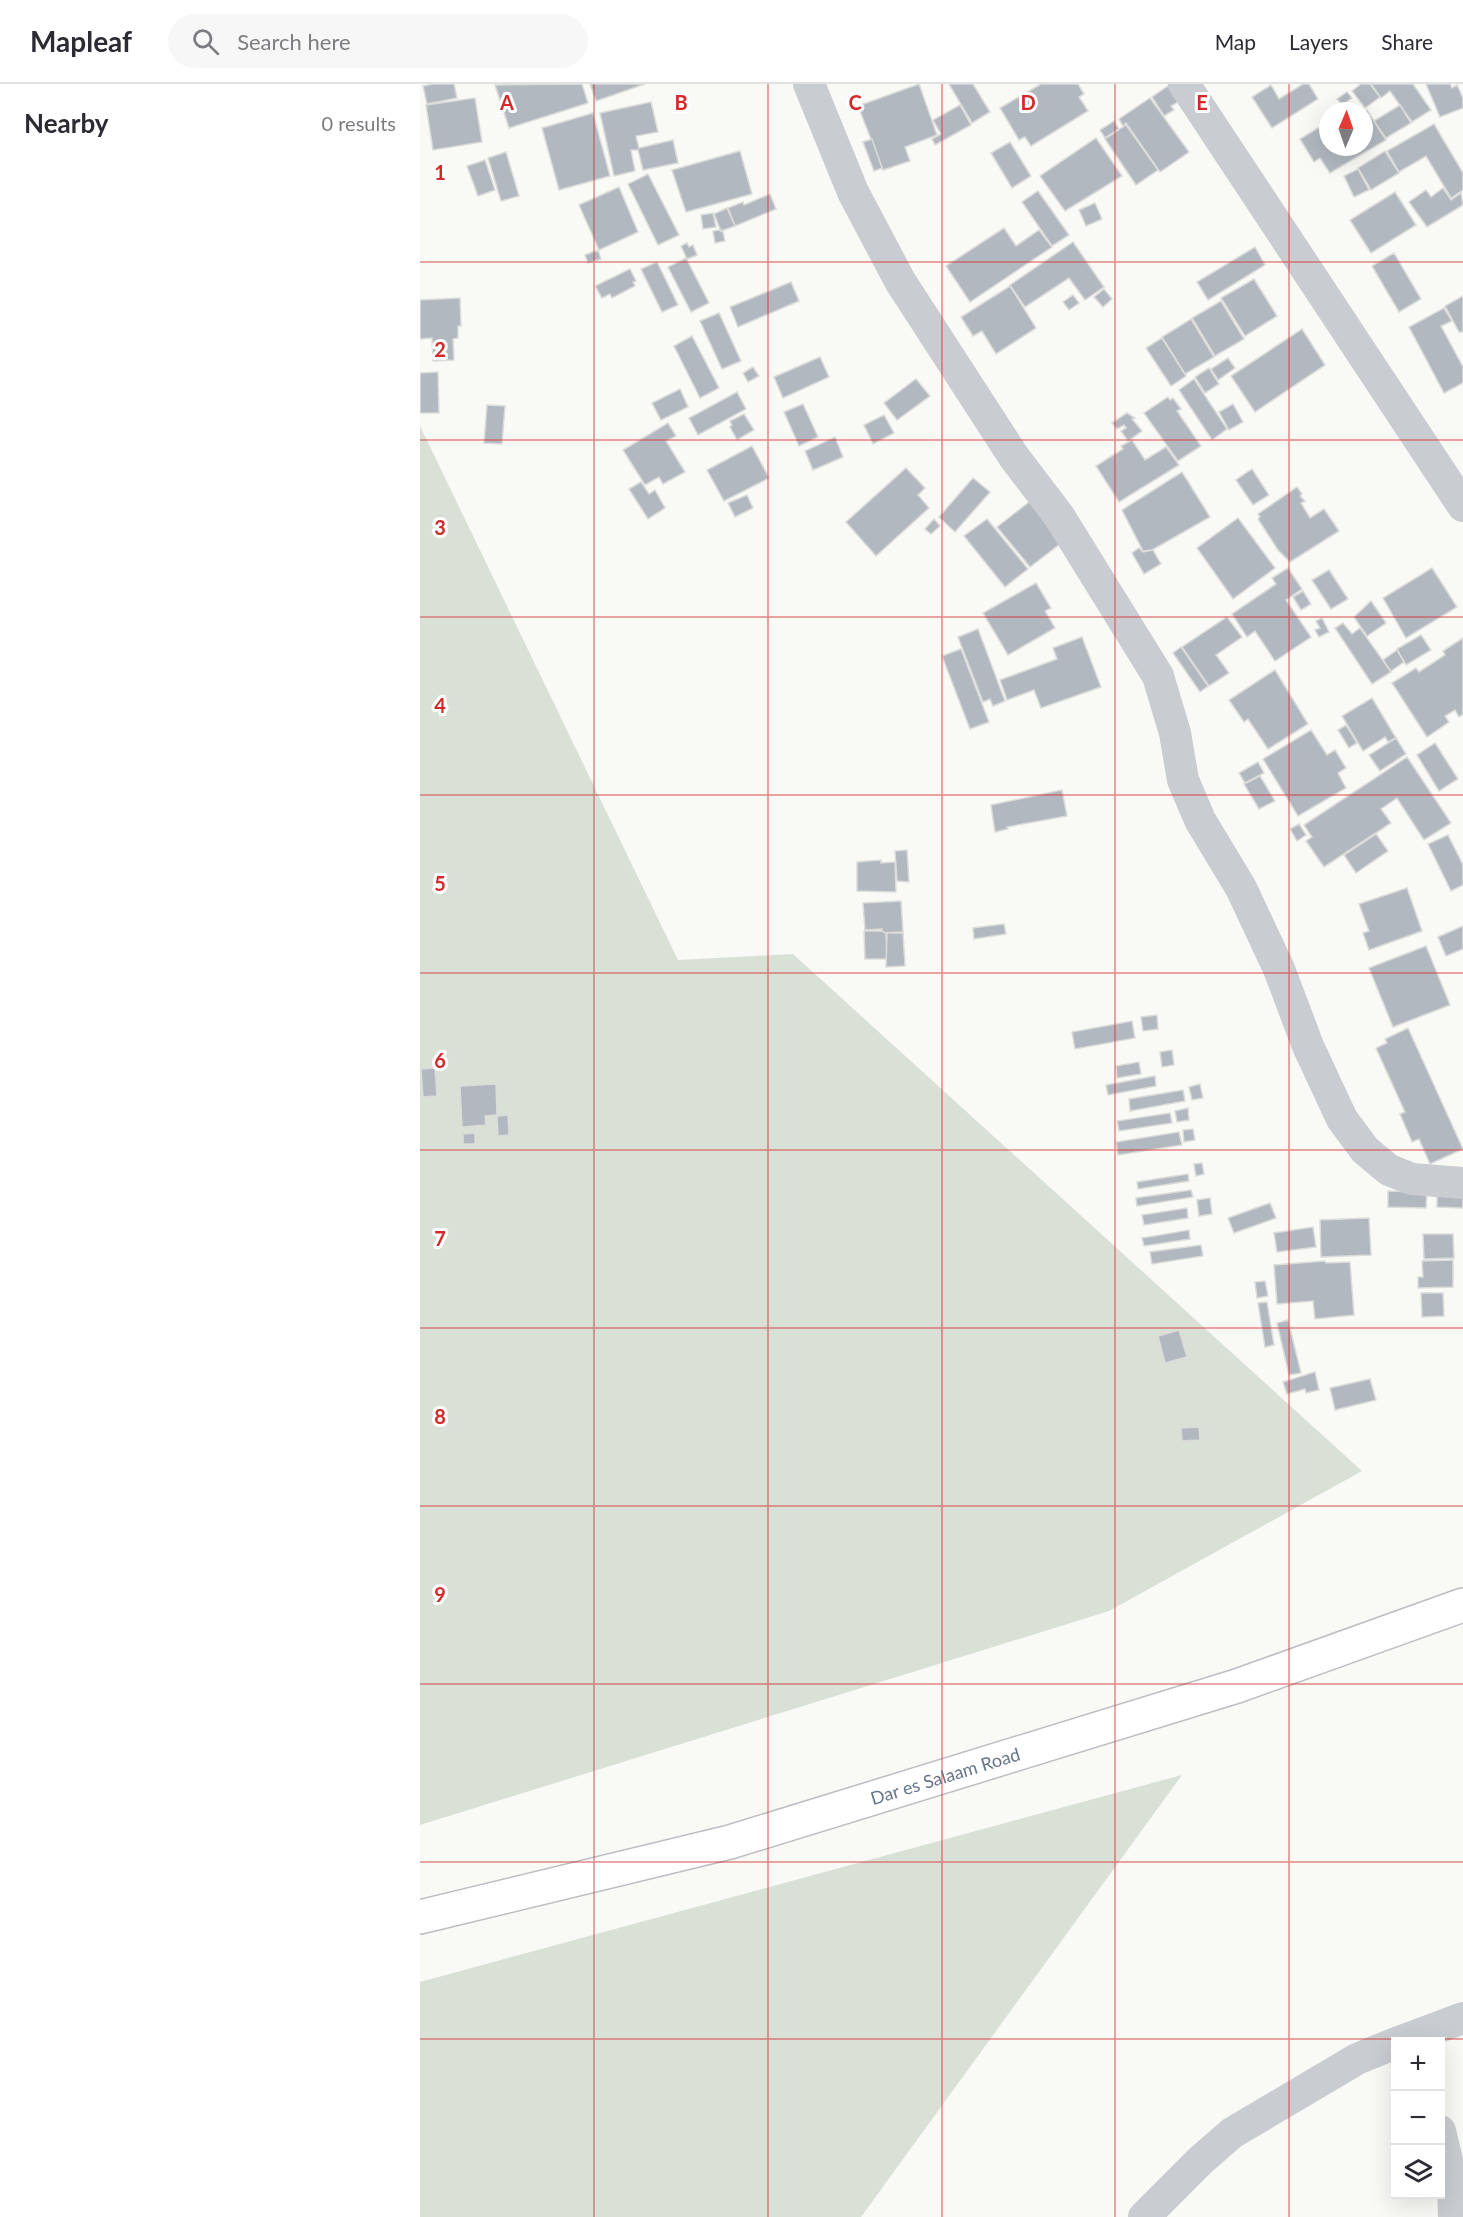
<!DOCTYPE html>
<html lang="en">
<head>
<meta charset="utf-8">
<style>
  body { margin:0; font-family:Lato,sans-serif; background:#f7f7f7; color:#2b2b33 }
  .controls { position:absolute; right:18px; bottom:18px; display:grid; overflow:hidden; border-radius:0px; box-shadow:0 6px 24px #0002 }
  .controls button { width:54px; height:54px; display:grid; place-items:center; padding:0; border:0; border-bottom:2px solid #e1e1e2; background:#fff; color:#2b2b33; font:30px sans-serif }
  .compass { position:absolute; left:899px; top:18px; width:54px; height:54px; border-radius:50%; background:#fff; box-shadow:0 6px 24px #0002; rotate:2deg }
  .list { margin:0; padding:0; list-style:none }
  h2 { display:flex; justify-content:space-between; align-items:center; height:78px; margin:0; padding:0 24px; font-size:26px }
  h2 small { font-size:20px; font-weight:400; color:#7c7c81 }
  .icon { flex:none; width:33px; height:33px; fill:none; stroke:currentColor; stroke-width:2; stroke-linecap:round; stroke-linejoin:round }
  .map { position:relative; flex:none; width:1043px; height:2133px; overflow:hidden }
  header { display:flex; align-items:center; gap:36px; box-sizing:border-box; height:84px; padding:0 30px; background:#fff; border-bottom:2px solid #e1e1e2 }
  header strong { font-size:28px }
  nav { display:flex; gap:33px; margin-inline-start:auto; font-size:21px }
  .search { width:420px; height:54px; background:#f7f7f7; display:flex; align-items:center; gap:15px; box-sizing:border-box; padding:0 21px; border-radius:33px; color:#7c7c81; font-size:22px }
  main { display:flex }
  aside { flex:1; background:#fff }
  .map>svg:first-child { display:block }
  .green { fill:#d9e1d7 }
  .building { fill:#b2b8c0; stroke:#dbdbd9; stroke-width:1.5 }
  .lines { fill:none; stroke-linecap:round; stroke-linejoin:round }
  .trunk-casing { stroke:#bbbec2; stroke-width:36 }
  .minor { stroke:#c9ccd0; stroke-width:32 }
  .trunk { stroke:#fff; stroke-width:33 }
  .grid { fill:none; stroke:#d62828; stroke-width:1.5; stroke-opacity:0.55 }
  .labels { text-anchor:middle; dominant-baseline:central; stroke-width:6; stroke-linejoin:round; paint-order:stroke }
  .street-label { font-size:18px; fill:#66758a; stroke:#fff }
  .grid-label { font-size:20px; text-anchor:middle; font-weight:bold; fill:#d62828; stroke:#fff; stroke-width:6; stroke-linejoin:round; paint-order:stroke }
</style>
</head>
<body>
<header>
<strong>Mapleaf</strong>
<div class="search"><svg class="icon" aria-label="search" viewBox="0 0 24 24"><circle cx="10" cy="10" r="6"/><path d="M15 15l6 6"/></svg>Search here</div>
<nav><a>Map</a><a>Layers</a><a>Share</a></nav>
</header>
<main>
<aside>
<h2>Nearby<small>0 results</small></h2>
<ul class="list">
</ul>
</aside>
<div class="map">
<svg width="1043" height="2133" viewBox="0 0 1043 2133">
  <rect width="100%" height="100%" fill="#f9f9f6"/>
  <g class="green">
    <polygon points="0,342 258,876 373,870 942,1387 689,1527 0,1741"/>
    <polygon points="762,1691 441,2133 0,2133 0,1898"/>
  </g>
  <g class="building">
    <polygon points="13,0 34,0 37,14 7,20 3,2"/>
    <polygon points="162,0 168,19 89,44 75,1"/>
    <polygon points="170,0 225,0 176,17"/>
    <polygon points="499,0 517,51 485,63 490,77 463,86 438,22"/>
    <polygon points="529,0 553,0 570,28 552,39"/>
    <polygon points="621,0 658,0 664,10 659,13 668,27 611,62 605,53 599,56 580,24"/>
    <polygon points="883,0 889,0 898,15 852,44 832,13 851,1 859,15"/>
    <polygon points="941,0 950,0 960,13 945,24 932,7"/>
    <polygon points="951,0 993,0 1011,26 992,38 970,7 961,14"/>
    <polygon points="1006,0 1030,0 1032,4 1037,1 1043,14 1043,24 1020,33"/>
    <polygon points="748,2 758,18 751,22 754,26 744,32 732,13"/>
    <polygon points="927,8 932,14 922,21 917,15"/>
    <polygon points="55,14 62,58 13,66 6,21"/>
    <polygon points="730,14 769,68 740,88 706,39 703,42 699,35"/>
    <polygon points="231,18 238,48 216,52 219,64 253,56 258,79 223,86 218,66 211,66 215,87 194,92 180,29"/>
    <polygon points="540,21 551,41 515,61 512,55 521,50 513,36"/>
    <polygon points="980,21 991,39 966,54 954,37"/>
    <polygon points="947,26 966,56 910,89 900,74 894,78 880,55 908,38 908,63 944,63 944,28"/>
    <polygon points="173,29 190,92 139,106 122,44"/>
    <polygon points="694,37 699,45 685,54 680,46"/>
    <polygon points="1014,40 1043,89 1043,106 1031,114 1006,72 979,88 967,67"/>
    <polygon points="706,41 738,86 716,101 685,55"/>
    <polygon points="676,54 702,92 645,127 620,92"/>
    <polygon points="452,55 462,84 454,87 443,58"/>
    <polygon points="590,58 611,92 592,104 571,69"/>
    <polygon points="320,67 332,110 266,128 252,86"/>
    <polygon points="965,67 979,89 951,106 938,84"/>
    <polygon points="86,68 99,112 81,117 68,74"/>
    <polygon points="65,76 75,106 58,112 47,82"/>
    <polygon points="938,85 949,106 934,113 924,92"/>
    <polygon points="228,90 259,151 238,161 208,100"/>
    <polygon points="199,103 218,148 179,166 159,121"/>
    <polygon points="1023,104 1031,116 1041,109 1043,121 1007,143 989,118 1006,106 1011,113"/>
    <polygon points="618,107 649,151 632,162 602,118"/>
    <polygon points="975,108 996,141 951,169 930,136"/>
    <polygon points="350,110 356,125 315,142 308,124 323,118 324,121"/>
    <polygon points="675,119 682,135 666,142 659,126"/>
    <polygon points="307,124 315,142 301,147 294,130"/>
    <polygon points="293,129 296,143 283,145 281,131"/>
    <polygon points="584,144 596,162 619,146 632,163 550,218 526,182"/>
    <polygon points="299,146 303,148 305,157 295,159 293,147"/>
    <polygon points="653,158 684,203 665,216 649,194 605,223 590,201"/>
    <polygon points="267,159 269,163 273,161 277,171 267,175 261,162"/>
    <polygon points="835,163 845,181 788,216 777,198"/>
    <polygon points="178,166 181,175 168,179 165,171"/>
    <polygon points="974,169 1001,215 979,228 952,182"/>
    <polygon points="266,174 289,219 271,228 248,183"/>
    <polygon points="237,178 258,221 242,228 221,185"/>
    <polygon points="210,185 216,197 213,198 215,202 192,214 190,210 182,214 175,202"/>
    <polygon points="834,195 857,232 825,252 801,214"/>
    <polygon points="371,198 379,217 318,243 310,223"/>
    <polygon points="590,202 616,244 576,270 562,247 553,252 541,233"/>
    <polygon points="684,205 692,215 683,223 674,213"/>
    <polygon points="653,211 659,219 649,226 643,218"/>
    <polygon points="1043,212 1043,248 1039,248 1025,222"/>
    <polygon points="40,214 41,242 38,242 38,254 33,255 34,276 13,277 12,254 0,255 0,216"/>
    <polygon points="801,217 824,255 795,272 772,234"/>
    <polygon points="1024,224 1032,237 1021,242 1043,283 1043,299 1024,309 989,243"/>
    <polygon points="299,229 321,277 302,285 280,237"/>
    <polygon points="771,235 794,273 765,290 742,253"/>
    <polygon points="882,245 905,281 835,328 811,292"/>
    <polygon points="272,252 299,304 280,314 254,262"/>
    <polygon points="742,254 766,292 751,302 726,264"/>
    <polygon points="400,273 409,293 363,314 354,293"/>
    <polygon points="808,274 815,284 798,296 791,285"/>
    <polygon points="333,283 339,292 328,298 323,289"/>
    <polygon points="789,284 799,300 785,309 775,293"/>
    <polygon points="18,288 19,329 0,329 0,289"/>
    <polygon points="496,295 510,312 477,336 464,319"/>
    <polygon points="774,295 807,345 792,356 759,306"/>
    <polygon points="260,305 268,323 241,336 232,319"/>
    <polygon points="317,308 326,325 278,351 269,334"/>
    <polygon points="748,313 750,316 753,314 761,325 757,327 781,362 758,377 724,329"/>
    <polygon points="383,320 398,353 379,362 364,328"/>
    <polygon points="813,320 823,338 809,346 799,328"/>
    <polygon points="67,321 85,322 82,360 64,359"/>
    <polygon points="707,329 715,334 712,335 722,347 708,357 701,347 706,344 704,341 697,345 692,339"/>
    <polygon points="324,330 334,346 317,356 310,343 312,341 310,337"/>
    <polygon points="464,331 474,349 453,360 444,341"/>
    <polygon points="248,339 256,352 246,357 265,388 243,400 239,393 225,401 203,366"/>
    <polygon points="415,353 423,373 393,386 385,367"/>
    <polygon points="712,356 725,376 746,363 759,381 699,418 676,382 703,365 701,362"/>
    <polygon points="332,362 349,394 304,417 287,386"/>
    <polygon points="486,384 505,404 498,411 509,424 456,472 426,438"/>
    <polygon points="832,385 849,411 833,421 816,396"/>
    <polygon points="762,388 790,433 732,466 723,467 702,426"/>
    <polygon points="553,394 570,408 535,448 519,433"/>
    <polygon points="221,398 229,410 235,406 245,424 228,435 209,405"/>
    <polygon points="877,403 882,410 880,412 885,417 881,419 890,434 904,425 919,447 870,478 858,466 838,435 840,433 838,430"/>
    <polygon points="327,411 333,424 315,433 308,419"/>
    <polygon points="613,415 645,456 610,483 577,443"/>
    <polygon points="818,434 855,484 813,515 777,464"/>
    <polygon points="514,435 520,442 511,450 505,445"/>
    <polygon points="567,435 608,485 585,503 544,452"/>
    <polygon points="719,464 723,468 733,466 741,480 724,490 712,469"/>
    <polygon points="868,484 882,505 866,516 891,553 855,577 835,547 827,553 812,530 856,500 852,494"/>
    <polygon points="1012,484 1037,523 986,554 963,514"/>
    <polygon points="909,486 928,515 911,525 892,496"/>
    <polygon points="616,499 631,524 625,527 635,544 588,571 563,529"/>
    <polygon points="883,507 891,520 881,526 873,513"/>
    <polygon points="951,517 966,539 947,552 934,533"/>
    <polygon points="807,533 822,553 796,571 809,589 789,602 762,563"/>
    <polygon points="902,534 909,548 899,553 895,546 900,544 896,537"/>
    <polygon points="923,539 932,550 940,544 971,588 952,600 915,544"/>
    <polygon points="558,545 585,617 573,622 570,615 563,618 538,553"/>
    <polygon points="1001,551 1011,566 986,581 977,565"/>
    <polygon points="662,553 681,603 621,624 614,606 587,616 580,596 637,575 633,564"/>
    <polygon points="1043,554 1043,630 1039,633 1035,626 1025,632 1029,638 1007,653 972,599 996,584 999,588 1025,571 1023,567"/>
    <polygon points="761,563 788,602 780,608 753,569"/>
    <polygon points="541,565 569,638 550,645 522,572"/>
    <polygon points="977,566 984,578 971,587 963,576"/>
    <polygon points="855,586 888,640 848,665 828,635 824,638 809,616"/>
    <polygon points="952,614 976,654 968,658 965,653 943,667 922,632"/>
    <polygon points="926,641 937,659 929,664 918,646"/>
    <polygon points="891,646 907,671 915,666 926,684 918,689 926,704 878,732 843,675"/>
    <polygon points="976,654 986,670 960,687 949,671"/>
    <polygon points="1015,659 1038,695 1019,707 997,671"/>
    <polygon points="987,673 1031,739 1004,756 977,714 961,725 971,739 904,783 886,757 892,753 884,741"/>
    <polygon points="838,678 844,689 825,699 819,689"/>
    <polygon points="840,692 855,717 839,725 824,700"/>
    <polygon points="642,706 647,732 587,743 588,745 575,748 571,721"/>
    <polygon points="879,740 886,751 877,757 870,745"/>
    <polygon points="956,750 968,767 936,789 924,771"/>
    <polygon points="1028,751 1043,781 1043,801 1031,807 1008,760"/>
    <polygon points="487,766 489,798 477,797 475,767"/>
    <polygon points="461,776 461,779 475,778 476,808 437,807 437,778"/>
    <polygon points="987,804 1002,847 949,866 943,849 949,847 939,820"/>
    <polygon points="481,817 483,848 462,849 462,845 445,846 443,819"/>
    <polygon points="584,840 586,850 554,855 553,844"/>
    <polygon points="1043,842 1043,865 1026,872 1018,853"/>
    <polygon points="444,847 461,847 466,849 467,875 445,875"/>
    <polygon points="467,849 483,849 485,882 466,883"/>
    <polygon points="1006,862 1030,921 973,943 949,884"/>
    <polygon points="737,931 738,945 723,947 721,933"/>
    <polygon points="712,937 715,954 655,965 652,948"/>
    <polygon points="988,944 1043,1065 1010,1080 999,1055 992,1058 980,1030 985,1028 956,964 967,959 965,955"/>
    <polygon points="752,966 754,981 742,983 740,968"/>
    <polygon points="719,978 721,990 697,994 696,982"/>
    <polygon points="15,984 17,1012 3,1013 1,985"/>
    <polygon points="735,992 736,1002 688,1011 686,1001"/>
    <polygon points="76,1000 77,1031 65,1032 66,1041 42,1043 40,1002"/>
    <polygon points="780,1000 783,1014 772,1016 769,1003"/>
    <polygon points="763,1006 765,1017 710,1027 709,1015"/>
    <polygon points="768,1024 769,1036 757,1038 755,1027"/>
    <polygon points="750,1029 752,1039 699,1047 697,1037"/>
    <polygon points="88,1031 89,1051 78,1052 77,1032"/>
    <polygon points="773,1045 775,1056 764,1058 763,1046"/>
    <polygon points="759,1048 762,1061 698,1071 696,1058"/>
    <polygon points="55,1049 55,1060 43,1060 43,1050"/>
    <polygon points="782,1079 784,1090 776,1092 774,1080"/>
    <polygon points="768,1090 769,1097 718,1105 717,1098"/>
    <polygon points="771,1106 773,1113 717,1122 716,1114"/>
    <polygon points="968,1107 1007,1108 1006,1124 968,1123"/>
    <polygon points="1017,1109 1043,1110 1043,1124 1017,1123"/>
    <polygon points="790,1114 792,1130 779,1132 777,1116"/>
    <polygon points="850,1119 856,1134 814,1149 808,1134"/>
    <polygon points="767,1124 768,1134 724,1141 722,1131"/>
    <polygon points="949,1134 951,1171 901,1173 900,1136"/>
    <polygon points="893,1143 896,1163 857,1168 854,1149"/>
    <polygon points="769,1146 770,1155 724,1162 722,1154"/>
    <polygon points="1003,1150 1033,1150 1034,1174 1004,1175"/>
    <polygon points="781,1161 783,1172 732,1180 730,1168"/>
    <polygon points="1033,1176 1033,1203 998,1204 998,1193 1003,1193 1002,1177"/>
    <polygon points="905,1177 906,1179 930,1178 934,1231 895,1235 893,1217 857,1220 854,1181"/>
    <polygon points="845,1197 848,1212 837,1214 835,1198"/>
    <polygon points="1001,1209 1023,1209 1024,1232 1002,1233"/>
    <polygon points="847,1218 854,1261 845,1263 838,1219"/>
    <polygon points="868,1236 881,1289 869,1291 857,1239"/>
    <polygon points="759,1246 767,1273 745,1279 738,1252"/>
    <polygon points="895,1288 899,1306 886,1309 885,1305 867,1310 863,1298"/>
    <polygon points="950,1295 956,1316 915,1326 910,1304"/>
    <polygon points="779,1343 780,1356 762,1357 761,1344"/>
  </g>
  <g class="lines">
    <defs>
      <g id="trunk">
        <path id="s1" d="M0 1833 310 1758 817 1602 1043 1521"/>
      </g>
    </defs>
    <use href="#trunk" class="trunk-casing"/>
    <g class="minor">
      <polyline points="389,0 433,108 480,197 594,373 639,432 738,592 755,649 763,696 780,736 821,804 859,885 888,962 922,1035 945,1066 969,1086 992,1095 1043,1099"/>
      <polyline points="764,0 1043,422"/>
      <polyline points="979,1958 1043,1934"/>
      <polyline points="1020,2047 1033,2101 1034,2133"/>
      <polyline points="724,2133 781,2076 812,2049 937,1975 976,1959"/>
    </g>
    <use href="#trunk" class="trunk"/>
  </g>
  <path class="grid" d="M174 0V2133M348 0V2133M522 0V2133M695 0V2133M869 0V2133M0 178H1043M0 356H1043M0 533H1043M0 711H1043M0 889H1043M0 1066H1043M0 1244H1043M0 1422H1043M0 1600H1043M0 1778H1043M0 1955H1043"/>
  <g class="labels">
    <g class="street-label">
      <text stroke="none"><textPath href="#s1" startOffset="544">Dar es Salaam Road</textPath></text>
    </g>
  </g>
  <g class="grid-label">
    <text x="87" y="26">A</text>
    <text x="261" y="26">B</text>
    <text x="435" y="26">C</text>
    <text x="608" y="26">D</text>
    <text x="782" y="26">E</text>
    <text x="20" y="96">1</text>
    <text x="20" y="273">2</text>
    <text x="20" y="451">3</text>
    <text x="20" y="629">4</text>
    <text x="20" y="807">5</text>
    <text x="20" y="984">6</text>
    <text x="20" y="1162">7</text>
    <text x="20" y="1340">8</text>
    <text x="20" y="1518">9</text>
  </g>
</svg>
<div class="controls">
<button>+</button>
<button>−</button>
<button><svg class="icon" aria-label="layers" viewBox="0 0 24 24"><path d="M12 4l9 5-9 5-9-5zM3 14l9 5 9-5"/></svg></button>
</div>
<svg class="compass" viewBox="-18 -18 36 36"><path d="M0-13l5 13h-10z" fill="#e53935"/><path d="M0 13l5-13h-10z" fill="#7c7c81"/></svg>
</div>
</main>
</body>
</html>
